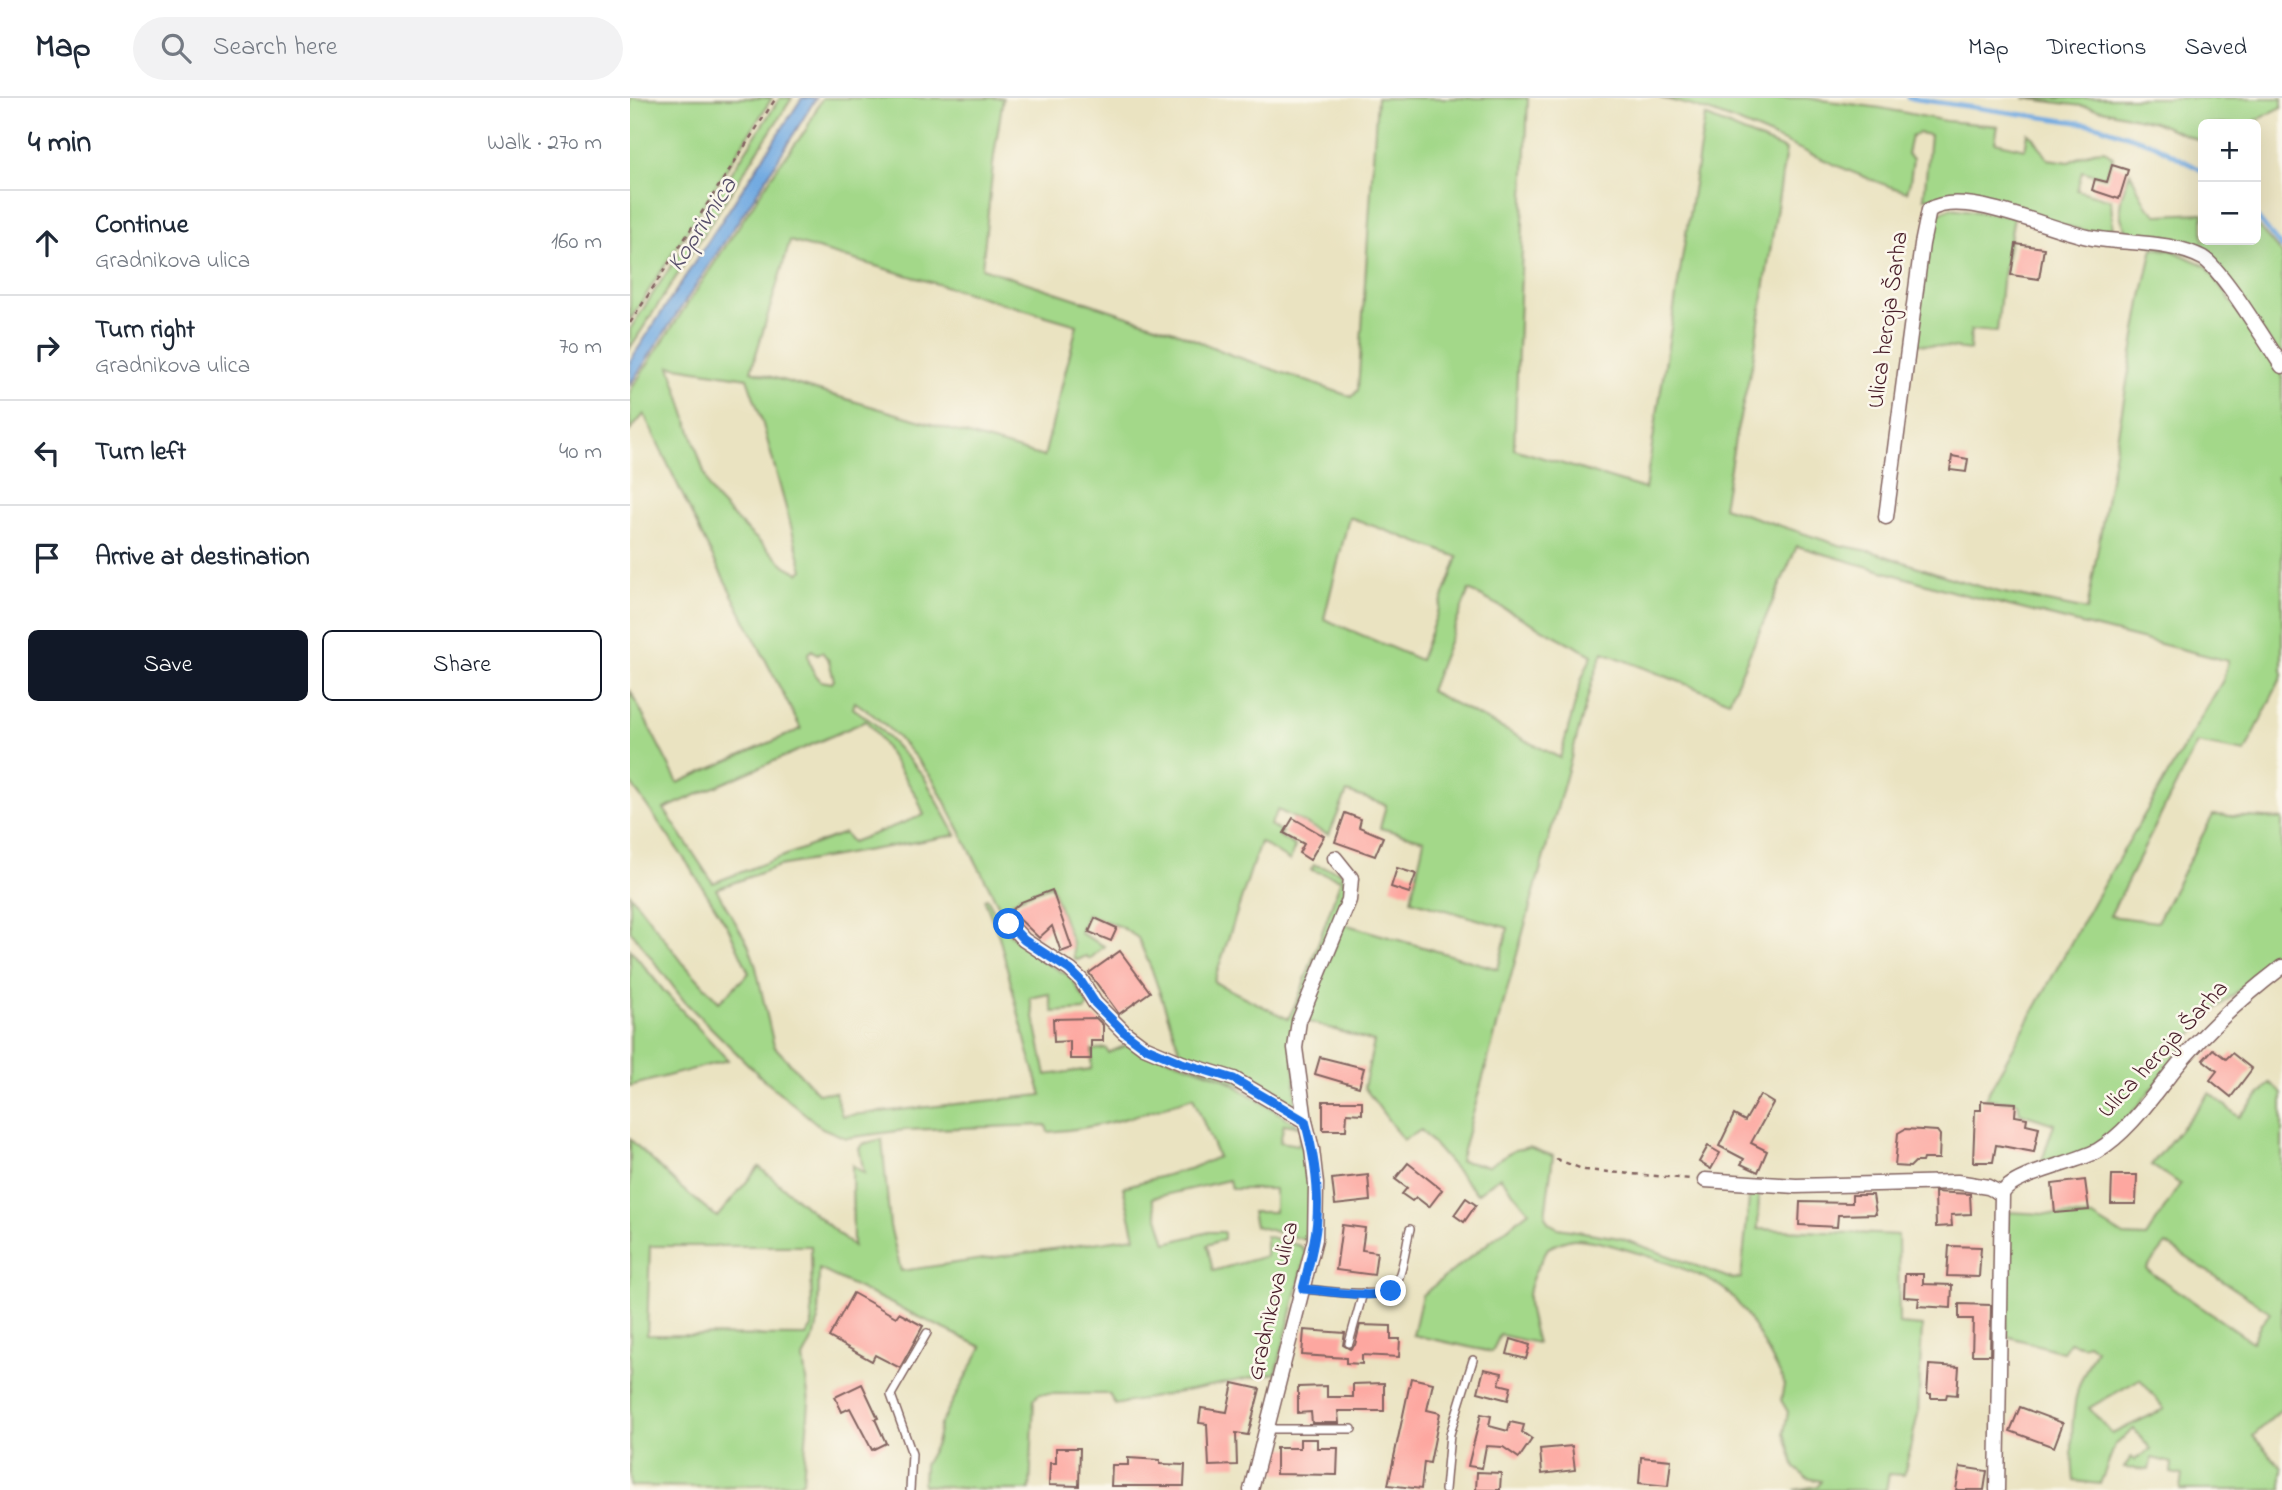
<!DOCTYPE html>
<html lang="en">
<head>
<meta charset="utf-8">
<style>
  body { margin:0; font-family:"Indie Flower",sans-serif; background:#f2f2f3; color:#1f2937 }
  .controls { position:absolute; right:21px; top:21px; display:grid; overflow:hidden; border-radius:10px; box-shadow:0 7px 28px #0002 }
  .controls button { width:63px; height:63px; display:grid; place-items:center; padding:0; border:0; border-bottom:2px solid #e0e1e3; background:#fff; color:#1f2937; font:35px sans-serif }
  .stop { position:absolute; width:21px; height:21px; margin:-16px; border:5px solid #1a73e8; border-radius:50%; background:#fff }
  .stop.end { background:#1a73e8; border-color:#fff; box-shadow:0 2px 7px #0008 }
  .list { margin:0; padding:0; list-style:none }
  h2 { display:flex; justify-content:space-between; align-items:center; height:91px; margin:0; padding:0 28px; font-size:30px }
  h2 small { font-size:23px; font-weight:400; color:#747a83 }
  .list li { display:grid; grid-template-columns:46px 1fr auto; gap:21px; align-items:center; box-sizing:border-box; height:105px; padding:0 28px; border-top:2px solid #e0e1e3 }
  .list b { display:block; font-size:26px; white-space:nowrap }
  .list p { margin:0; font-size:23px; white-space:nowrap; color:#747a83 }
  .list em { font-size:23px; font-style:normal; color:#747a83 }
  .actions { display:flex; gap:14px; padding:21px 28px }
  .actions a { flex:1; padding:16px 0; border:2px solid #111827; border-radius:10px; text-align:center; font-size:24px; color:#111827 }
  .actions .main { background:#111827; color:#fff }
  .icon { flex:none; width:38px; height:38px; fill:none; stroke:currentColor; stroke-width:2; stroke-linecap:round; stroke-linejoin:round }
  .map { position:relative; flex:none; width:1652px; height:1392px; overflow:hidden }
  header { display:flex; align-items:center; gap:42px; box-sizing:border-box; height:98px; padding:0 35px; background:#fff; border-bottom:2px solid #e0e1e3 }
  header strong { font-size:33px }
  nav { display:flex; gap:38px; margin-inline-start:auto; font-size:24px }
  .search { width:490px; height:63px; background:#f2f2f3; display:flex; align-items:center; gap:18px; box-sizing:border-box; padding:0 24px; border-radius:38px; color:#747a83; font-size:26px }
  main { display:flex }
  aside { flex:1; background:#fff }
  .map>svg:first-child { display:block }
  .green { fill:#a3d889; stroke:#767c5a; stroke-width:2; fill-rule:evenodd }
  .water { fill:#72aae1; stroke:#5e6486; stroke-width:2 }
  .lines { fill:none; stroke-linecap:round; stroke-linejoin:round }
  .stream { stroke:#72aae1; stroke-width:4.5 }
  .building { fill:#fda7a0 }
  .service-casing { stroke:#826460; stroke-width:10 }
  .minor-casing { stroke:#826460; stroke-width:17 }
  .path { stroke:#826460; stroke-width:2.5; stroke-dasharray:5 5; stroke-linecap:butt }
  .service { stroke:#fff; stroke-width:7 }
  .minor { stroke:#fff; stroke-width:14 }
  .route { stroke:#1a73e8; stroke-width:9 }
  .labels { text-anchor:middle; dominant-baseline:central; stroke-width:5; stroke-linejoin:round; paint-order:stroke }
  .street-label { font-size:24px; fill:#4a1f2b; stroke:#fbf7ec }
  .water-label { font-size:26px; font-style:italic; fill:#58506b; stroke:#fbf7ec }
</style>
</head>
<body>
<header>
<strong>Map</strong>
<div class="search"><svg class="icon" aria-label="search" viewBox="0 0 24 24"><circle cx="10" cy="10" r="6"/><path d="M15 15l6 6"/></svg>Search here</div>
<nav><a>Map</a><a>Directions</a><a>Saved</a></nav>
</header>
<main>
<aside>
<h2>4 min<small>Walk · 270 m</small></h2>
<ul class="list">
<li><svg class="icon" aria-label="ahead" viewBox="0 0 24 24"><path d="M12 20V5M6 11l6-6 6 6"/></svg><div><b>Continue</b><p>Gradnikova ulica</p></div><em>160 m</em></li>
<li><svg class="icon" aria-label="right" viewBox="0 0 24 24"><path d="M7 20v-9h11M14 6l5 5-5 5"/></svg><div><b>Turn right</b><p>Gradnikova ulica</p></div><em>70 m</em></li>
<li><svg class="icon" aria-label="left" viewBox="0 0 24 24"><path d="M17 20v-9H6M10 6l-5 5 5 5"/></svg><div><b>Turn left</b></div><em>40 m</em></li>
<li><svg class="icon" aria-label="arrive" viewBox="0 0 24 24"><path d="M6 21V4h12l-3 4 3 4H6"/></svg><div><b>Arrive at destination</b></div></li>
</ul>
<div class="actions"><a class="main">Save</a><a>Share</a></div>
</aside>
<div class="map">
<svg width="1652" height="1392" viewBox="0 0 1652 1392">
  <rect width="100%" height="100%" fill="#fbf7ec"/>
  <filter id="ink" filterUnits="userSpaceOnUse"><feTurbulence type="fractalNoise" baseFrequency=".0143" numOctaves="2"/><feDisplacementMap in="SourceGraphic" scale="14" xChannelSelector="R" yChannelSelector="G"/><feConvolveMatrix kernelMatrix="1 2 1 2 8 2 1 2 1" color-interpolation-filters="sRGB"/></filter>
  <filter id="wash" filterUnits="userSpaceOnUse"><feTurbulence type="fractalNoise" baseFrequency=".00686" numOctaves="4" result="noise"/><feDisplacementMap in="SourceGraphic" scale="28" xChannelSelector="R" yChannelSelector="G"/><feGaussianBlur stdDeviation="1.57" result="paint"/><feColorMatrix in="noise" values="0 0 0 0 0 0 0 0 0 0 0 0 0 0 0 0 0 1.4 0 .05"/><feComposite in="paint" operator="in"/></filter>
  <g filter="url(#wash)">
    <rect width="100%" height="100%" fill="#eae3c1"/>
    <g class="green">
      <polygon points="0,0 142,0 0,222"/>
      <polygon points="150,0 162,0 0,250 0,231"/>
      <path d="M192 0H373L364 58 352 170 544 233 599 256 722 299 728 292 747 0H898L884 351 1015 391 1075 18 1156 52 1123 262 1105 341 1093 409 1209 447 1244 454 1321 480 1369 494 1457 512 1512 199 1523 150 1543 153 1576 168 1652 275V377L1647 379 1652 389V578L1615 654 1567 645 1480 818 1527 824 1583 717 1652 721V808L1647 810 1652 816V861C1624 880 1595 901 1572 925 1535 965 1503 1033 1452 1054 1439 1059 1424 1062 1411 1066L1424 1026 1390 1015 1388 1004 1355 1001 1464 803 1593 582 1598 563 1324 494 1167 448 1099 603 973 554 962 584C917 743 875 903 830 1063L858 1068 885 1052 899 1049 923 1058 915 1118 919 1125 928 1130 990 1140 1102 1181 1111 1180 1120 1091 1129 1093 1128 1131 1268 1137 1269 1226 1292 1228 1288 1316 1274 1377 1259 1376 1256 1392H1164L1188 1388 1191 1383 1177 1380 1165 1370 1154 1335 1158 1314 1151 1302 1154 1287 1153 1281C1137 1254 1119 1212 1095 1192 1073 1174 971 1140 943 1141 934 1142 926 1146 918 1150 893 1194 894 1197 907 1245L870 1237 862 1254 783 1237 792 1197 899 1113 870 1079 847 1096 791 1032 773 1042 734 989 744 944 673 922 714 826 868 871 878 830 781 802 794 742 750 730 756 707 717 694 699 737 648 712 640 727 652 734 649 738 665 748 660 763 630 744 584 884 658 921 669 899 711 781 681 772 684 767 709 773 714 779 717 794 663 929 666 1009 664 1010 553 962 523 875 508 840 491 829 457 816 450 835 474 848 460 861 456 858 448 862 444 861 443 847 421 787 389 800 371 812 304 683C282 653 256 624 225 604L223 610 245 626 293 677 326 737 149 768 86 791 118 846 125 865 144 948 188 995 205 994 212 1018 412 997 398 953 369 838 354 801 357 800 374 831 412 863 440 878 458 907 455 912 423 914 419 896 400 900 416 977 461 971 462 952 476 950 478 955 499 946 593 980 671 1029 654 1026 650 1044 669 1047 670 1037 674 1038 679 1054 682 1135 675 1142 625 1128 622 1114H645V1091H601L599 1082 522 1100 536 1145 579 1134H594V1141L577 1147 583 1173 636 1158V1138L671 1148 676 1157 646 1275 485 1307 479 1296H409L404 1301 400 1392H354L293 1387 294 1367 306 1346 310 1327 352 1249 189 1171 188 1224 185 1237 173 1260 179 1304 173 1383 171 1385 82 1389 0 1388V1041L50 1089 87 1119 129 1069 223 1148 222 1067 234 1075 229 1050 233 1046 252 1041 260 1128 271 1173 505 1139 493 1089 562 1070 588 1059 563 999C513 1016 472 1030 418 1034L416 1027 275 1032 216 1040 192 1030 133 981 55 904 0 832V796L53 865 89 904 119 875 99 831 60 769 0 684V592L48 685 171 631 74 442 14 316 0 333V293L151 64 176 32ZM160 143 447 227 414 359 121 273ZM40 268 117 280 132 323 173 472 169 475 156 468 105 421 86 401 79 390ZM719 419 828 459 790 562 694 521ZM839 492 962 557 952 580 930 660 800 593ZM182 552 187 556 192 554 199 563 204 582 202 585 191 583C184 576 178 566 178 555ZM236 623 244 632 287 699 294 717 222 744 214 735 83 785 34 711ZM20 1148H181L182 1229 176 1238 17 1237Z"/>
      <path d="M1030 0H1176L1251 10 1316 23 1368 28 1365 44 1395 51 1398 35 1404 40 1418 61 1439 64 1463 53 1474 52 1483 59 1475 80 1452 73 1447 92 1481 102 1483 134 1481 139 1320 100H1294L1300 37 1289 35 1281 38 1277 56 1283 61 1280 84 1277 94C1192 68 1117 18 1030 0Z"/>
      <polygon points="1393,0 1652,0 1652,9 1619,26 1573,26 1573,44 1524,24 1459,9"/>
      <path d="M1500 74 1516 107 1527 117 1573 115V142H1626V129H1629L1652 156V261L1579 160 1504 142C1482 117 1490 102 1500 74Z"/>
      <polygon points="1321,110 1384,119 1372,184 1367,234 1341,232 1340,252 1280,245 1300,119"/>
      <polygon points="0,851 34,893 98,962 0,988"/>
      <path d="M1640 985 1652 996V1311L1623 1338 1652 1370V1392H1550L1552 1377 1541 1375 1542 1365 1522 1360 1519 1372 1494 1370 1501 1359 1504 1362 1521 1351 1504 1331 1485 1347 1470 1386 1444 1383C1441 1352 1440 1321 1448 1291 1452 1277 1460 1264 1466 1251L1458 1245 1453 1248 1439 1244 1433 1254 1376 1238 1377 1130 1379 1114 1463 1119 1494 1138 1516 1139 1550 1086 1521 1067 1580 995 1609 1019ZM1536 1146 1640 1214 1631 1226 1622 1244 1516 1171ZM1510 1281 1534 1311 1482 1336 1459 1310Z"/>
    </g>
    <polygon class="water" points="172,0 186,0 132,87 0,287 0,263"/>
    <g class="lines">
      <g class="stream">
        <polyline points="1278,0 1466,27 1523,46 1573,73"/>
        <polyline points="1626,118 1652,150"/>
      </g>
    </g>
    <g id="blocks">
      <g class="building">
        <polygon points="1482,67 1498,72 1489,101 1462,92 1465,81 1477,84"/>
        <polygon points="1386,146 1414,150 1409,181 1381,177"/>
        <polygon points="1322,358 1338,361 1336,374 1320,372"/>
        <polygon points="715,715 731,721 729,729 753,739 745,758 705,744"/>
        <polygon points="663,720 694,738 680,762 669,755 674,746 654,735"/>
        <polygon points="767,770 786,776 779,795 761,789"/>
        <polygon points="422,792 442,850 431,854 422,828 409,840 381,813 391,804"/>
        <polygon points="465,820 487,830 481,843 459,834"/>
        <polygon points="490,853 520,894 489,916 459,875"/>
        <polygon points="466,920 473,927 473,943 461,943 461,961 440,961 440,943 424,944 423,921"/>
        <polygon points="1583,951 1596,961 1602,955 1622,971 1601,999 1580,982 1587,973 1573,962"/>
        <polygon points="690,959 734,970 729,989 685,976"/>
        <polygon points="1130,997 1143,1005 1121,1045 1137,1053 1128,1074 1111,1066 1114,1061 1089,1048 1104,1017 1115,1023"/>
        <polygon points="693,1003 732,1003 732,1016 717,1015 716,1032 693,1032"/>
        <polygon points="1351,1003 1386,1005 1385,1018 1397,1020 1396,1026 1409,1029 1404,1054 1366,1047 1363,1064 1343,1064 1345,1012 1351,1012"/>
        <polygon points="1275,1031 1307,1033 1310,1037 1309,1061 1293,1061 1292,1064 1285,1064 1280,1069 1265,1068 1268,1035"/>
        <polygon points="1078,1048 1090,1055 1081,1071 1069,1064"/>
        <polygon points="778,1065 812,1092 799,1109 786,1099 782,1103 772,1096 777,1090 765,1081"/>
        <polygon points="738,1077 740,1103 705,1107 702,1081"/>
        <polygon points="1482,1077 1507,1077 1506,1106 1481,1106"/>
        <polygon points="1455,1082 1459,1112 1425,1115 1422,1086"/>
        <polygon points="1305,1094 1340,1096 1341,1116 1321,1117 1322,1128 1306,1129"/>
        <polygon points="1222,1097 1243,1097 1246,1116 1208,1117 1207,1129 1169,1127 1170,1104 1222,1105"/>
        <polygon points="836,1100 846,1107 834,1124 824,1117"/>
        <polygon points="712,1127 735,1130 732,1152 747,1154 744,1177 706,1172"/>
        <polygon points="1319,1148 1351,1149 1349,1179 1317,1178"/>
        <polygon points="1275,1176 1293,1176 1293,1186 1322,1187 1321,1210 1288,1208 1289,1200 1274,1199"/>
        <polygon points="223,1195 266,1219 269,1215 293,1228 270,1270 245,1257 242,1263 199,1239"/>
        <polygon points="1329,1206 1361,1207 1360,1257 1342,1257 1343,1221 1329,1221"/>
        <polygon points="730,1227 761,1228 761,1241 770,1241 769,1259 732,1257 732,1266 716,1265 716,1260 672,1257 674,1232 715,1235 713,1247 720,1251 725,1247"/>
        <polygon points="881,1241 900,1247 896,1261 877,1256"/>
        <polygon points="1299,1267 1329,1269 1327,1297 1317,1296 1316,1300 1301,1300 1301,1296 1297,1296"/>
        <polygon points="854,1271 872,1275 869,1286 881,1289 878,1302 848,1294"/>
        <polygon points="781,1280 803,1285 797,1312 810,1315 800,1365 794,1364 791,1391 758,1387"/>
        <polygon points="603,1285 630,1291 618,1337 606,1335 607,1367 579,1368 577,1326 569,1325 571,1310 597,1314"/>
        <polygon points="754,1285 754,1313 708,1313 709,1325 682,1325 681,1314 668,1315 668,1289 697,1288 697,1299 723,1299 723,1286"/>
        <polygon points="232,1286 248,1320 245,1321 256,1345 242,1352 220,1310 212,1314 205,1299"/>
        <polygon points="1390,1309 1433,1325 1424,1349 1380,1333"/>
        <polygon points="851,1316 861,1318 859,1328 878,1333 880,1324 894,1327 892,1334 902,1341 889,1360 873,1349 856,1348 852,1370 838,1368"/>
        <polygon points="670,1341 687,1341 687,1350 708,1350 707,1377 646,1376 646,1350 670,1350"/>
        <polygon points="942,1348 945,1372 912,1376 910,1351"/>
        <polygon points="426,1350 450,1350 449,1388 419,1387 420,1365 426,1365"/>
        <polygon points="1011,1359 1041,1362 1038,1388 1009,1385"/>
        <polygon points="498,1360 530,1362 530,1366 555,1367 554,1388 481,1388 482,1367 498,1367"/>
        <polygon points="1330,1369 1357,1373 1354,1392 1326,1392"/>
        <polygon points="847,1374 871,1375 870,1392 846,1392"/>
      </g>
    </g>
  </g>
  <g filter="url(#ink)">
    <use href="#blocks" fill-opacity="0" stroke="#826460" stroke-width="2"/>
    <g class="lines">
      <defs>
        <g id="service">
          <path d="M673 1191C690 1192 755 1202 764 1189 773 1177 776 1146 780 1131"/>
          <polyline points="719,1245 733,1195"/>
          <polyline points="637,1331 722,1331"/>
          <polyline points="280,1392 282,1356 261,1297 297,1235"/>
          <polyline points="815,1392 820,1336 843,1262"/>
        </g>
        <g id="minor">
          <path d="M1256 419 1292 146 1299 112C1335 89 1423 134 1463 140 1499 146 1541 143 1573 160 1592 171 1637 246 1652 268"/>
          <polyline points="379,826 394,842 440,872 451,882 465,905 494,934 514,949 552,965 604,981 675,1023"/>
          <polyline points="1075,1082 1166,1088 1327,1084 1358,1089 1372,1096"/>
          <polyline points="621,1392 685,1141 686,1086 682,1051 675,1023 665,950 669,923 719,802 721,780 705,760"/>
          <path d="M1367 1392 1372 1096C1381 1077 1445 1065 1467 1053 1505 1030 1528 988 1558 955 1586 923 1618 895 1652 869"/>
        </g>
      </defs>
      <use href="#service" class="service-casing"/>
      <use href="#minor" class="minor-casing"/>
      <g class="path">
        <polyline points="0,225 146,0"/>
        <polyline points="926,1061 955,1072 1061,1081"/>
        <polyline points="168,1392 168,1391"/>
      </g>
      <use href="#service" class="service"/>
      <use href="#minor" class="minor"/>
    </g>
  </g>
  <g class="lines" filter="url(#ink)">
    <path class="route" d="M379 826 394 842 440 872 450 882 465 905 494 934 514 949 552 965 604 981 675 1023C685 1060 692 1104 684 1143 681 1159 677 1175 673 1191 694 1192 743 1202 761 1193"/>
  </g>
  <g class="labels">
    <g class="street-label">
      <text transform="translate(1259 222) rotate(-82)">Ulica heroja Šarha</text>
      <text transform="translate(1534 952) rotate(-47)">Ulica heroja Šarha</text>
      <text transform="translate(644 1203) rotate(-77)">Gradnikova ulica</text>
    </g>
    <g class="water-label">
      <text transform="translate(73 127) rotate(-57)">Koprivnica</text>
    </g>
  </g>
</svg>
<div class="controls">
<button>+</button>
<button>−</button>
</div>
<div class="stop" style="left:379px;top:826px"></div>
<div class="stop end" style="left:761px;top:1193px"></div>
</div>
</main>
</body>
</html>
